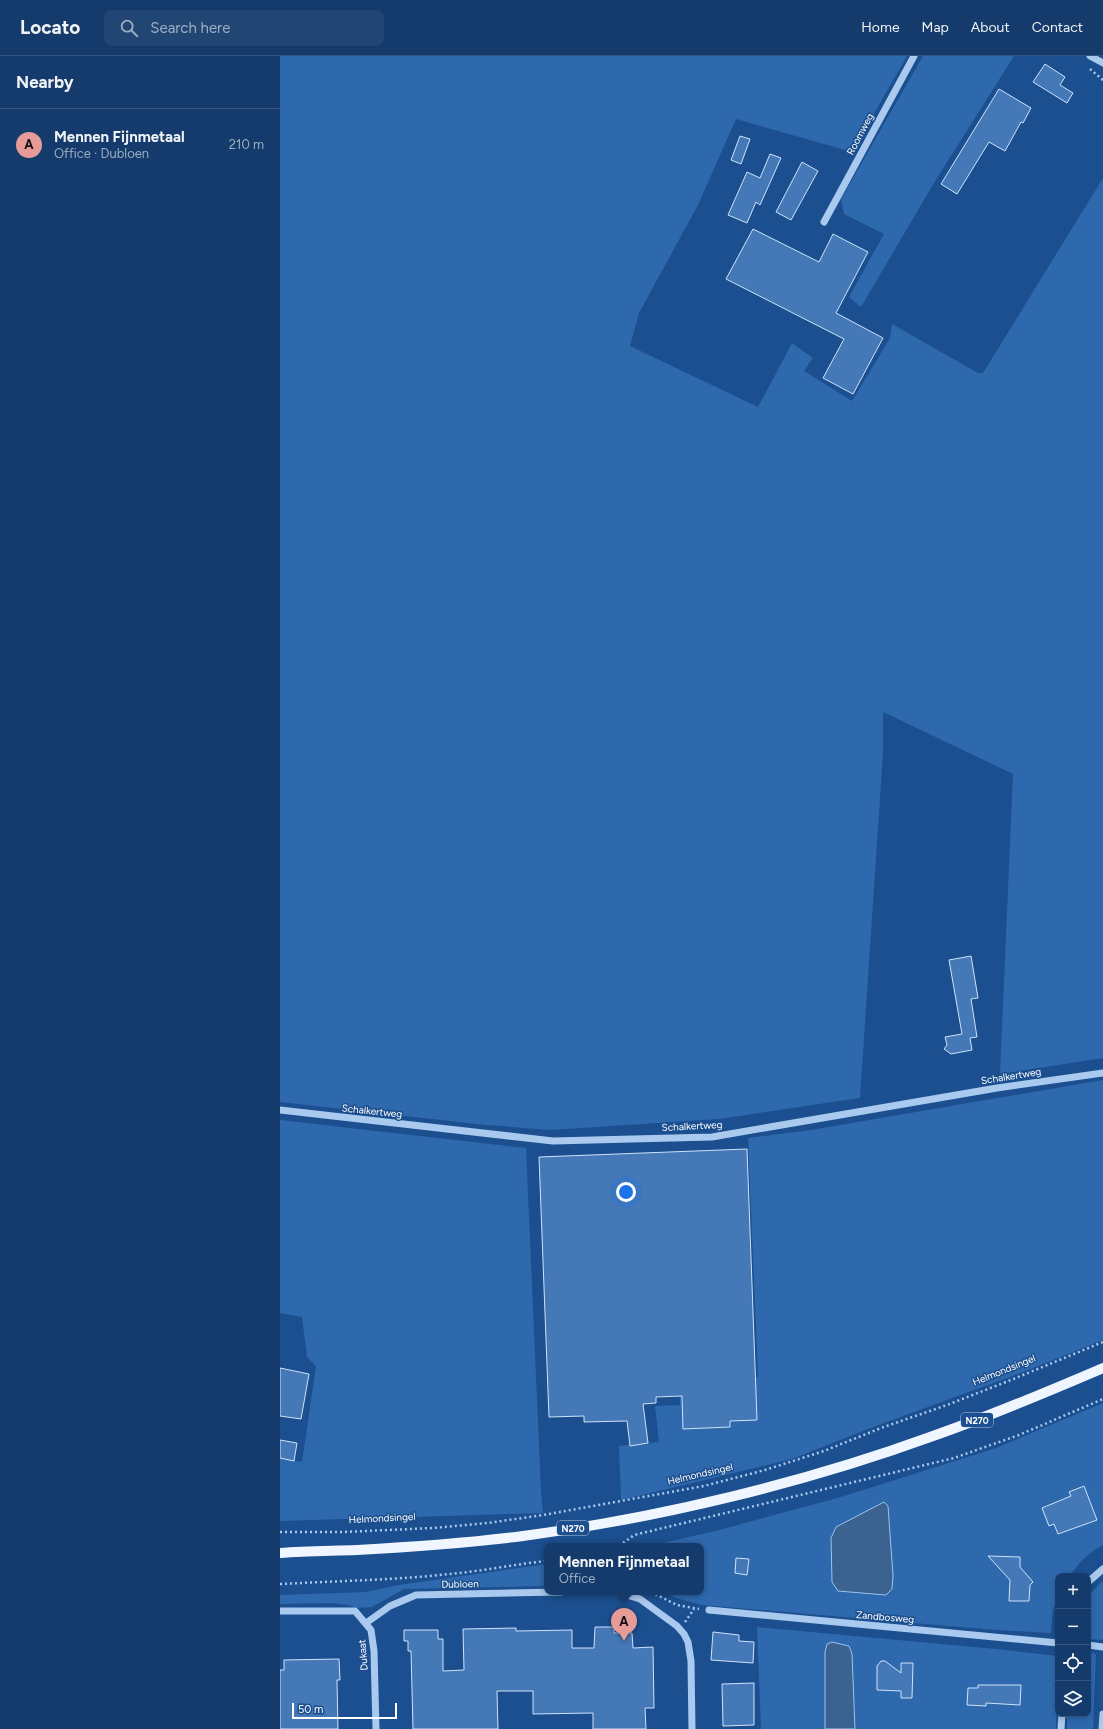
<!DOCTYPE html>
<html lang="en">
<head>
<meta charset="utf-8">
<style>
  body { margin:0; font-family:Figtree,sans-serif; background:#214673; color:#f1f3f6 }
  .controls { position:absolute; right:12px; bottom:12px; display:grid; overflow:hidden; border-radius:8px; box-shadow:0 2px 6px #0003 }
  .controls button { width:36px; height:36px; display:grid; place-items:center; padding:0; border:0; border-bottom:1px solid #33557e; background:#143b6b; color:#f1f3f6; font:20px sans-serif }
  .scale { position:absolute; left:12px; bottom:10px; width:105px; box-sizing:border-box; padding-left:4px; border:2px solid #fff; border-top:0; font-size:11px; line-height:14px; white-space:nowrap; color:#fff; -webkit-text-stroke:3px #1b4f8f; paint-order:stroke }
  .you { position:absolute; left:346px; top:1136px; width:14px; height:14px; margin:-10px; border:3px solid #fff; border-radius:50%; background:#1a73e8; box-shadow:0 0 0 6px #1a73e833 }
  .badge { display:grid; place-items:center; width:26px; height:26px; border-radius:50%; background:#e69b98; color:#111; font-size:13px; font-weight:700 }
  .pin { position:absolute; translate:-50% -33px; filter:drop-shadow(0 1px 2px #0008) }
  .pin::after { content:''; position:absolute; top:21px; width:14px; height:12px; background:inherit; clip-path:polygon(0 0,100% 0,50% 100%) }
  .popup { position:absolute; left:264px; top:1487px; width:160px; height:52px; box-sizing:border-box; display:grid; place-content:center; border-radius:8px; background:#143b6b; filter:drop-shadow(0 1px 3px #0005); font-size:13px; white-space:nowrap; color:#9dadc1 }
  .popup b { font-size:15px; color:#f1f3f6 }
  .popup::after { content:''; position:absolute; left:50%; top:100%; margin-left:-8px; border:8px solid transparent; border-top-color:#143b6b }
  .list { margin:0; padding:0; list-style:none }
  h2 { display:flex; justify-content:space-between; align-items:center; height:52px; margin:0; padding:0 16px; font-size:17px }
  h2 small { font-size:13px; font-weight:400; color:#9dadc1 }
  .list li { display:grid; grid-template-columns:26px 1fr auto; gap:12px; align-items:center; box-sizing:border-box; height:72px; padding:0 16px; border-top:1px solid #33557e }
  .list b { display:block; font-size:15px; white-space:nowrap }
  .list p { margin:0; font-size:13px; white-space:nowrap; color:#9dadc1 }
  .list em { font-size:13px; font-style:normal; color:#9dadc1 }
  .icon { flex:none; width:22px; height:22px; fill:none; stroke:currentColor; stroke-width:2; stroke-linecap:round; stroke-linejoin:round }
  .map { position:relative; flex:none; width:823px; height:1673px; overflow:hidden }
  header { display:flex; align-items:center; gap:24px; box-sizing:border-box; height:56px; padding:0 20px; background:#143b6b; border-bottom:1px solid #33557e }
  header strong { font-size:19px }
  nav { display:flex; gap:22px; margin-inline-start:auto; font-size:14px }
  .search { width:280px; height:36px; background:#214673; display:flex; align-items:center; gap:10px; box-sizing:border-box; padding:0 14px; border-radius:8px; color:#9dadc1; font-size:15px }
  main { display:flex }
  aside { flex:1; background:#143b6b }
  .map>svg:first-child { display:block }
  .green { fill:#2e69ad }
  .water { fill:#3c6290; stroke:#9cc4f0 }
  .building { fill:#4478b7; stroke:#cfe3fa }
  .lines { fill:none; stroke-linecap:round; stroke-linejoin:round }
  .path { stroke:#a9c9ee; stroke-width:2.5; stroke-dasharray:2 3; stroke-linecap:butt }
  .minor { stroke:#a9c9ee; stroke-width:7 }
  .major { stroke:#f0f6ff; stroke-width:10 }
  .labels { text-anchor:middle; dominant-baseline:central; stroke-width:3; stroke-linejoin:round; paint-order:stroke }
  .shield { fill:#1b4f8f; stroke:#bbcadd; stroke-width:1 }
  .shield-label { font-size:9px; font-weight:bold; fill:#fff }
  .street-label { font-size:10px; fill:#fff; stroke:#1b4f8f }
</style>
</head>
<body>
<header>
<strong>Locato</strong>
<div class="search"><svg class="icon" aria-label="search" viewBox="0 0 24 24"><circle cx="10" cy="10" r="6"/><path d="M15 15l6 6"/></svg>Search here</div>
<nav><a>Home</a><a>Map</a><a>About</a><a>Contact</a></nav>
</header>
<main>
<aside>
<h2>Nearby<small></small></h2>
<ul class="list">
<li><span class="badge">A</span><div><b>Mennen Fijnmetaal</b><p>Office · Dubloen</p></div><em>210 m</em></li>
</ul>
</aside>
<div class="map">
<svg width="823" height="1673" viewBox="0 0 823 1673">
  <rect width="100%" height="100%" fill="#1b4f8f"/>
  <g class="green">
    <polygon points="0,0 627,0 572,96 456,63 418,149 359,257 350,290 478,351 512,287 533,302 524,315 572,345 610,282 612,268 698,317 703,317 823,122 823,1002 720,1018 733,718 603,656 603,697 580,1042 439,1063 271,1074 206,1069 0,1046"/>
    <polygon points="643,0 734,0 654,127 581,251 569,241 604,178 564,158 561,143"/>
    <polygon points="823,1024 823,1284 738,1318 588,1373 512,1403 341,1444 339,1390 379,1386 375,1350 400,1349 399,1323 478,1321 468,1082 531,1074"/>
    <polygon points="0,1064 246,1092 261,1435 263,1457 0,1465 0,1402 22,1406 36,1310 27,1301 22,1261 0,1257"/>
    <path d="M823 1347V1489C809 1496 799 1506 790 1520H778V1543L773 1553 771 1577 716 1574 422 1549 396 1542 385 1536H421V1490H370L439 1474 561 1441 716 1392Z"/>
    <polygon points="267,1508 267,1530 124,1533 92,1551 76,1552 69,1549 52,1547 0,1548 0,1539 86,1536 119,1529"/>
    <polygon points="823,1524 823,1584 808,1583 808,1540"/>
    <polygon points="477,1571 716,1593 778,1600 776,1673 481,1673"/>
    <polygon points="808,1596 814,1597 816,1599 813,1673 787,1673 787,1658 808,1658"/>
  </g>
  <g class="water">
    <polygon points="604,1446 608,1450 613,1520 612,1533 606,1539 558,1535 552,1526 551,1482 556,1471"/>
    <polygon points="552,1586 569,1590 572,1598 575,1673 545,1673 545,1596 547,1588"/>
  </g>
  <g class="building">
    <polygon points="765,8 785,21 780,29 793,37 787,47 753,26"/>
    <polygon points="719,33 751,52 743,67 741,66 725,95 709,86 677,138 661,128"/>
    <polygon points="460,80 470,83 461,108 451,104"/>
    <polygon points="490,98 501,102 480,149 476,146 467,167 448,159 467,116 480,122"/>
    <polygon points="522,106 538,115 511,164 496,156"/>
    <polygon points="473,173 539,206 553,178 588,196 556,257 603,282 573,338 543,322 564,283 446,223"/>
    <polygon points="691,900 698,942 691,943 697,981 690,982 692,994 671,998 664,993 667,989 665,981 682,978 669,904"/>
    <polygon points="467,1093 477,1364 450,1365 450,1371 403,1373 402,1340 376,1341 376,1347 363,1348 368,1387 350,1390 347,1365 304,1366 304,1360 269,1361 259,1101"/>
    <polygon points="0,1312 29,1318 21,1363 0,1360"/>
    <polygon points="0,1384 17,1387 14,1405 0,1402"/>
    <polygon points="804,1430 817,1464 778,1478 774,1468 769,1470 762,1452 791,1440 789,1436"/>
    <polygon points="708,1500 740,1501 740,1511 753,1526 750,1529 749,1545 729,1545 730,1524"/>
    <polygon points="456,1502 469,1503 467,1519 455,1517"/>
    <polygon points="315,1571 334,1571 334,1577 352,1577 353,1592 373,1591 374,1652 365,1652 366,1673 313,1673 313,1657 253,1658 253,1635 217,1635 218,1673 133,1673 131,1595 128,1595 128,1585 124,1585 124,1574 158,1574 158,1583 163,1583 163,1615 184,1614 183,1573 236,1572 236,1575 292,1574 292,1592 314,1592"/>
    <polygon points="433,1576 459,1579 459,1585 474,1586 473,1607 431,1604"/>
    <polygon points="59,1603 60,1624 57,1624 58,1673 0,1673 0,1614 4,1614 4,1604"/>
    <polygon points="601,1605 605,1605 621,1617 621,1607 633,1607 632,1642 621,1642 621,1635 597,1634 597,1610"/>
    <polygon points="474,1627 474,1669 443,1670 442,1628"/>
    <polygon points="698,1629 741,1629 740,1649 706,1647 706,1650 687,1649 688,1632 698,1632"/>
  </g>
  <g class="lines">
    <g class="path">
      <polyline points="810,13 823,24"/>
      <polyline points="0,1476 63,1476 153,1472 208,1467 263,1459 424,1430 485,1414 544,1395 601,1372 667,1349 731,1324 823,1286"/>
      <polyline points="339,1490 354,1479 674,1402 739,1379 823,1343"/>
      <path d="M0 1528C57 1525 114 1524 170 1518 203 1515 235 1508 267 1505"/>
      <polyline points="371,1536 397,1549 419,1553"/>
      <polyline points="405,1566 414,1553"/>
    </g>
    <g class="minor">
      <polyline points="810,0 823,7"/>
      <polyline points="544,166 634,0"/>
      <polyline points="0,1054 273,1085 432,1081 717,1032 823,1017"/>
      <polyline points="808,1526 823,1513"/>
      <polyline points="337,1536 360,1543 397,1570 404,1578 408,1586 411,1605 412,1673"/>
      <polyline points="429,1554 778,1587"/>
      <polyline points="0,1555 75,1555 91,1574 94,1595 96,1673"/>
      <polyline points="86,1567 110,1550 136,1539 281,1536"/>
      <polyline points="808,1589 823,1591"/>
      <polyline points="781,1673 782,1658"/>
      <polyline points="822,1673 823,1658"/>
    </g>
    <path class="major" d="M0 1497C26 1495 51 1495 77 1494 132 1491 188 1487 243 1480 379 1462 524 1427 653 1380 710 1360 767 1336 823 1312"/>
  </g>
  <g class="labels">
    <g class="shield">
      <rect x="681" y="1357" width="32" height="14" rx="3"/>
      <rect x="277" y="1465" width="32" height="14" rx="3"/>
    </g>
    <g class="shield-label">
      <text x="697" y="1364">N270</text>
      <text x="293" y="1472">N270</text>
    </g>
    <g class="street-label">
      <text transform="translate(580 78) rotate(-62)">Roomweg</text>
      <text transform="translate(731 1020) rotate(-9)">Schalkertweg</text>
      <text transform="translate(92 1055) rotate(6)">Schalkertweg</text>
      <text transform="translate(412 1070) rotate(-3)">Schalkertweg</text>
      <text transform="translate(724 1314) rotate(-22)">Helmondsingel</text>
      <text transform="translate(420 1418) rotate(-13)">Helmondsingel</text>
      <text transform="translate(102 1462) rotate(-3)">Helmondsingel</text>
      <text transform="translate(180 1528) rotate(-1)">Dubloen</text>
      <text transform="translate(605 1561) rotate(5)">Zandbosweg</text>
      <text transform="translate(83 1599) rotate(-95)">Dukaat</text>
    </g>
  </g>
</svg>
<div class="controls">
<button>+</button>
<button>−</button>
<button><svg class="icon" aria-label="locate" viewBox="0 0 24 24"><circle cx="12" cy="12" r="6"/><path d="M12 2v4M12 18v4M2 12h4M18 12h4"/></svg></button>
<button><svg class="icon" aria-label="layers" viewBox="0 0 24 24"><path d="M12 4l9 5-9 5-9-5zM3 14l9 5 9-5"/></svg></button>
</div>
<div class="scale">50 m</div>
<div class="you"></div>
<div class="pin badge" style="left:344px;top:1585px">A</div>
<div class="popup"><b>Mennen Fijnmetaal</b>Office</div>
</div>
</main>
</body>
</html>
